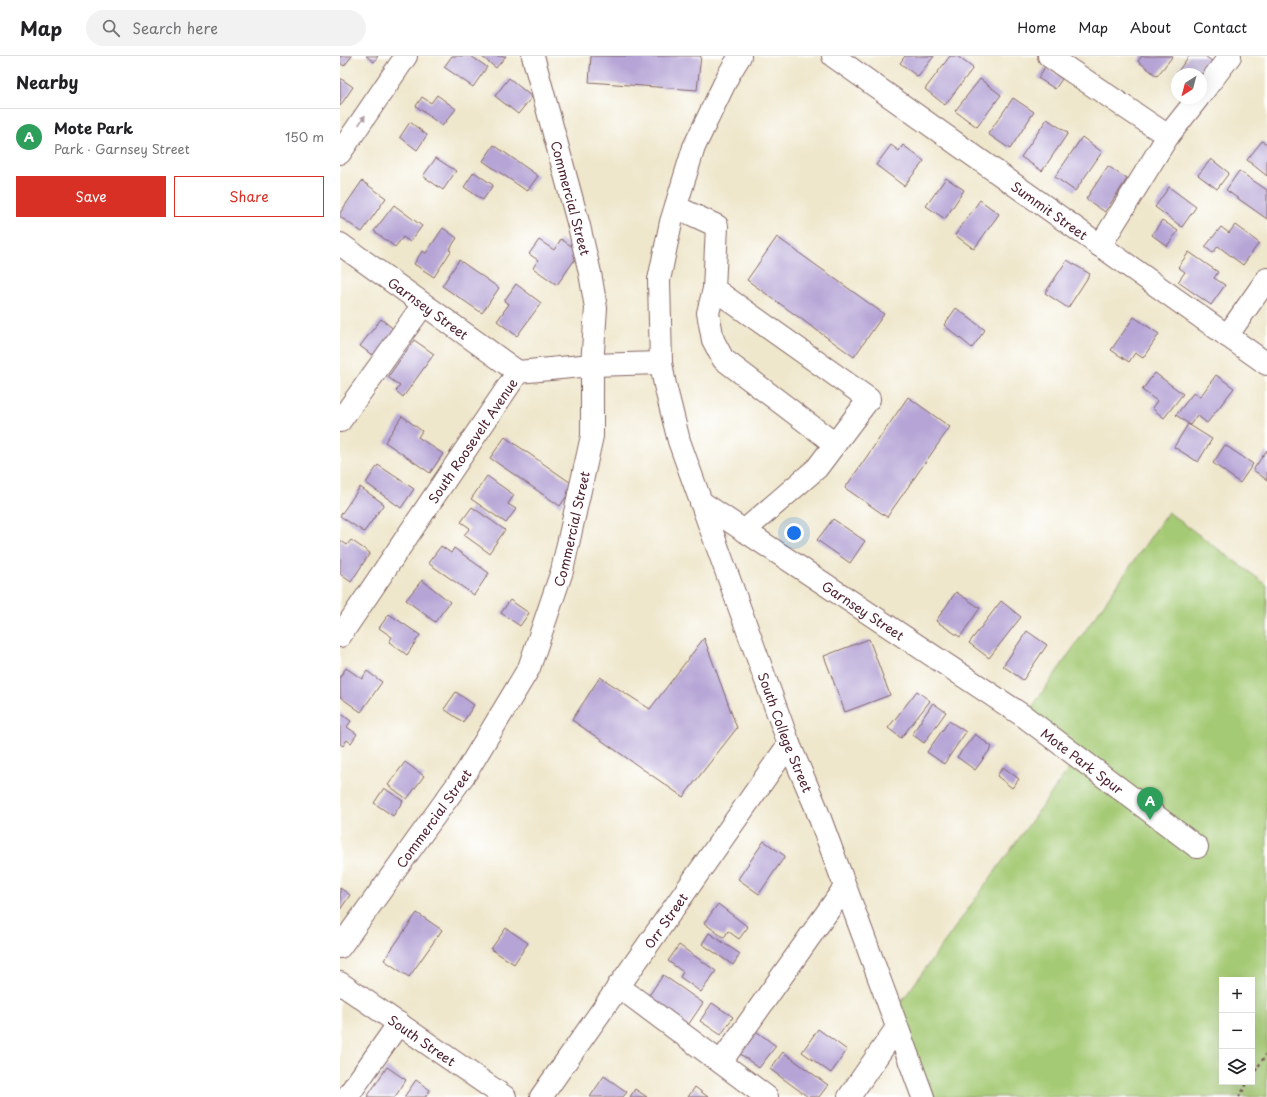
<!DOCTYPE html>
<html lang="en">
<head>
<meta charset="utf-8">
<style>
  body { margin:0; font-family:"Playpen Sans",sans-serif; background:#f2f2f2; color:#202124 }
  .controls { position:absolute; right:12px; bottom:12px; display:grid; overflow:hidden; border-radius:0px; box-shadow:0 4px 16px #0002 }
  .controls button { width:36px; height:36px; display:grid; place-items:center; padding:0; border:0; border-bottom:1px solid #e0e0e0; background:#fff; color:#202124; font:20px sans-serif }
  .compass { position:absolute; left:831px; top:12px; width:36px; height:36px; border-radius:50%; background:#fff; box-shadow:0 4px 16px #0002; rotate:216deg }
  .you { position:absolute; left:454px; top:477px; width:14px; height:14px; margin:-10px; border:3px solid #fff; border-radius:50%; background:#1a73e8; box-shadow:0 0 0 6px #1a73e833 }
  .badge { display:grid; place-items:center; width:26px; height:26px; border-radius:50%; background:#d93025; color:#fff; font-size:13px; font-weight:700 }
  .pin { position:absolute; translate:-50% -33px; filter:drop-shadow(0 1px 2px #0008) }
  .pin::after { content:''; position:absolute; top:21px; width:14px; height:12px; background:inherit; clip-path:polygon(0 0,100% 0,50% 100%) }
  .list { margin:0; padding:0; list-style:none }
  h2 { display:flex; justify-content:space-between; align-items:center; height:52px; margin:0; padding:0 16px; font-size:17px }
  h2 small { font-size:13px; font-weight:400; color:#757577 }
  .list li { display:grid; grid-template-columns:26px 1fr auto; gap:12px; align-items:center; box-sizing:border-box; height:56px; padding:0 16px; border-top:1px solid #e0e0e0 }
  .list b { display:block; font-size:15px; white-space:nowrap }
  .list p { margin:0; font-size:13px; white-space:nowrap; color:#757577 }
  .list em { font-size:13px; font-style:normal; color:#757577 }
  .actions { display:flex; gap:8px; padding:12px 16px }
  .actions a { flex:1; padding:9px 0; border:1px solid #d93025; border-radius:0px; text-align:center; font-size:14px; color:#d93025 }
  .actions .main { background:#d93025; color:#fff }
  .icon { flex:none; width:22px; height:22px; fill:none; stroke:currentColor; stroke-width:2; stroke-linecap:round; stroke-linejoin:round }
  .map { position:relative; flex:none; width:927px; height:1041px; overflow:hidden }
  header { display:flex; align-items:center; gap:24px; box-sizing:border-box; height:56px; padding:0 20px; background:#fff; border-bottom:1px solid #e0e0e0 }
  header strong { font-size:19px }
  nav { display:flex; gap:22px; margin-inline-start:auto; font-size:14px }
  .search { width:280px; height:36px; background:#f2f2f2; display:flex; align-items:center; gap:10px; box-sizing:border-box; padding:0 14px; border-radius:22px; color:#757577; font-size:15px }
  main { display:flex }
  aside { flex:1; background:#fff }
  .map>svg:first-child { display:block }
  .green { fill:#a5ca74; stroke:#787450; fill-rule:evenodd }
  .building { fill:#b5a4d5 }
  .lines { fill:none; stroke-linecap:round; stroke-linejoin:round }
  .minor-casing { stroke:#846563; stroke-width:24 }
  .path { stroke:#846563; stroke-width:2.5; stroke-dasharray:3 3; stroke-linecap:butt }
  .minor { stroke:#fff; stroke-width:22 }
  .oneway { fill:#ae9aa0 }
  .labels { text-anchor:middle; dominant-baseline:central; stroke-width:3; stroke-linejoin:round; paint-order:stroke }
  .street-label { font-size:13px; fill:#4a1f2b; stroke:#fff }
</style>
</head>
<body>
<header>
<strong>Map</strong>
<div class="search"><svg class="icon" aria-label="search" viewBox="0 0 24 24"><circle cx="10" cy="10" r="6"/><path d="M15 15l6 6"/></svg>Search here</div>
<nav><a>Home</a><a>Map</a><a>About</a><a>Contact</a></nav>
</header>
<main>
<aside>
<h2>Nearby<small></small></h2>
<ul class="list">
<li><span class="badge" style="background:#2e9e5b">A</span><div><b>Mote Park</b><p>Park · Garnsey Street</p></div><em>150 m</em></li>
</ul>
<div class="actions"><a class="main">Save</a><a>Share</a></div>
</aside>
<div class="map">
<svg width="927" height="1041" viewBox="0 0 927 1041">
  <rect width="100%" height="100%" fill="#fff"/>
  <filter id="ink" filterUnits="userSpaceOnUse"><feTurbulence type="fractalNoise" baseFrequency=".025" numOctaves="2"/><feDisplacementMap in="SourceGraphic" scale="8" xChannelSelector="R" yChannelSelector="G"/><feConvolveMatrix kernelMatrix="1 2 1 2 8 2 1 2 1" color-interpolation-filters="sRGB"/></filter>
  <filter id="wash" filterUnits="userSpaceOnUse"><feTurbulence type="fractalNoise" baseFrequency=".012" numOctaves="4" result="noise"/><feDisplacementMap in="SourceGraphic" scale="16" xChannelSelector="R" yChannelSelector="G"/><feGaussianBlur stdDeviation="0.9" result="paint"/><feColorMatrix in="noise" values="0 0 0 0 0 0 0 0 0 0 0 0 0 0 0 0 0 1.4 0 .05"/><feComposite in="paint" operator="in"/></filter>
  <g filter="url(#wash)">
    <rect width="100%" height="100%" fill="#efe7cc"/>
    <path class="green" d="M828 456 927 529V1041H583L552 959 738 700 685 661ZM882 924H912V1026H882Z"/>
    <g id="blocks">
      <g class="building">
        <polygon points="0,0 12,0 4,10 0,7"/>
        <polygon points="26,0 38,0 34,6"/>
        <polygon points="112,0 131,0 147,11 133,31 104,11"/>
        <polygon points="141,0 166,0 156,12"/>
        <polygon points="251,0 361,0 357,34 249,26"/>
        <polygon points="565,0 594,0 578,21 560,7"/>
        <polygon points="610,0 617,0 633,12 605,49 585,33"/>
        <polygon points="802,0 833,0 817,20 798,5"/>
        <polygon points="849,0 865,0 876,8 861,28 861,18 836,18"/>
        <polygon points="705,11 722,23 715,33 698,22"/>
        <polygon points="0,22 13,31 0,50"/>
        <polygon points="169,22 192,41 178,58 155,40"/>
        <polygon points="640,23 661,39 637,71 615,55"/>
        <polygon points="97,39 116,53 102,70 76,50 82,41 91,47"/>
        <polygon points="673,42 694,56 670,93 648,78"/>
        <polygon points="707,63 728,77 702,115 681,101"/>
        <polygon points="70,66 87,79 77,94 60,81"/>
        <polygon points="742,81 762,96 735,135 715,121"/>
        <polygon points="922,85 927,88 927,120 907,104"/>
        <polygon points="154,89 198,120 187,135 143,105"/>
        <polygon points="551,89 559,95 563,89 584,105 564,130 536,109"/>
        <polygon points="96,102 116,115 103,134 83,120"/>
        <polygon points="871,103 889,117 877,133 858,119"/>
        <polygon points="768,110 787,123 765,156 746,143"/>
        <polygon points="899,115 927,134 927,163 886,134"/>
        <polygon points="134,116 153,129 143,144 124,131"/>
        <polygon points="606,122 624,134 605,163 586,150"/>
        <polygon points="22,125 46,142 22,176 0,161 0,157"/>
        <polygon points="829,131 856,151 842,171 815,151"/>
        <polygon points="640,144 659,158 634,193 615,179"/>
        <polygon points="54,149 82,170 70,186 63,181 55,191 34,175"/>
        <polygon points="822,164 838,175 827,190 812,179"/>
        <polygon points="895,169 919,187 903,209 878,190 873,197 865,191 881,171 889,177"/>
        <polygon points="103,172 117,182 109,194 111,195 94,221 74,208 82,195 86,197"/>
        <polygon points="437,181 544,258 514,301 407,224"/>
        <polygon points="221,183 240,196 217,229 193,212 198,204 189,198 199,184 214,194"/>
        <polygon points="849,196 878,216 874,222 885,229 871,249 838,226 845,216 838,211"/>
        <polygon points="119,204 159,232 142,257 102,230"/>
        <polygon points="727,204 750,218 728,252 705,237"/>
        <polygon points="176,228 201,247 177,280 157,265 169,248 164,245"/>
        <polygon points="616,252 645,274 632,292 604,269"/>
        <polygon points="794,261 819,278 803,302 795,297 789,306 771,294"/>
        <polygon points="41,263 60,278 40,305 20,290"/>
        <polygon points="74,284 94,298 63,341 56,335 60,330 48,321"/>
        <polygon points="815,317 843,338 824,362 812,352 817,345 802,334"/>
        <polygon points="876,319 894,332 867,367 857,359 850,369 836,359 854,336 860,341"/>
        <polygon points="568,341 610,371 547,461 505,432"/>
        <polygon points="62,360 82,375 78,381 103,398 90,417 45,386"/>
        <polygon points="848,368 872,383 858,406 834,391"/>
        <polygon points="165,381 234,429 220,450 150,402"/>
        <polygon points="885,389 913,408 900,427 873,407"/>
        <polygon points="927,394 927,424 913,414"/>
        <polygon points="38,409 74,433 61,452 26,427"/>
        <polygon points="147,420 174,439 168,448 176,453 166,467 131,443"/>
        <polygon points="20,431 44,448 24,476 0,460"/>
        <polygon points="132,451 165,474 149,497 124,479 130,472 121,466"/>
        <polygon points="493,463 525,485 510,507 477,484"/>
        <polygon points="0,484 7,489 11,484 30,497 11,526 0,518"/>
        <polygon points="101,490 111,497 114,492 149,517 134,539 88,507"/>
        <polygon points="82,524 110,546 95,566 66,544"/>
        <polygon points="616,536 640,552 620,581 596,565"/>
        <polygon points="170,544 189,557 180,570 161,557"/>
        <polygon points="661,545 681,561 649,602 629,587"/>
        <polygon points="49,558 80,579 67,599 49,586 52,581 39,572"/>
        <polygon points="687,575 707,589 683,624 663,610"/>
        <polygon points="364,582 397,672 343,741 232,664 260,621 310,653"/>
        <polygon points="529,583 550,639 505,656 484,600"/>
        <polygon points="6,612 22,623 27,615 42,626 21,656 0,641 0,621"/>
        <polygon points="577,635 590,645 561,682 548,672"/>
        <polygon points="116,636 134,649 123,666 104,653"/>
        <polygon points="593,647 606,656 584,687 572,678"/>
        <polygon points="0,657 11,665 7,671 17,678 11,687 7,684 3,690 0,688"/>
        <polygon points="609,665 626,676 604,708 587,696"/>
        <polygon points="635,678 652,691 635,714 617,701"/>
        <polygon points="65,706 84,720 67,743 48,729"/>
        <polygon points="663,711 679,723 672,732 657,720"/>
        <polygon points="44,732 63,745 53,760 34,747"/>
        <polygon points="424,785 445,800 419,838 398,823"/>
        <polygon points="0,832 10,839 0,854"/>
        <polygon points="378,848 408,871 399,883 388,875 384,882 364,867"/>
        <polygon points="77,857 102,874 69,921 44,904"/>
        <polygon points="166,872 188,887 174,908 151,893"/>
        <polygon points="369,877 400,898 393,909 362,888"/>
        <polygon points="339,889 376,915 361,936 340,921 343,916 328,905"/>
        <polygon points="323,919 363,947 346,972 306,944"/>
        <polygon points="372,947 393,961 381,979 360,965"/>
        <polygon points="478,973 507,994 491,1017 462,996"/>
        <polygon points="416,975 436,990 419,1012 399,997"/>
        <polygon points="443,996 488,1029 479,1041 468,1041 430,1013"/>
        <polygon points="47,1011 66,1024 55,1041 27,1041"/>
        <polygon points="264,1020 287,1036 283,1041 250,1041"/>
        <polygon points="76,1024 90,1034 85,1041 64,1041"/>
        <polygon points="355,1031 368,1041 348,1041"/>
        <polygon points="295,1033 307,1041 290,1041"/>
      </g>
    </g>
  </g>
  <g filter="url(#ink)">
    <use href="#blocks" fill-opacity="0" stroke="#846563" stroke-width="1"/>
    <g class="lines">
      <defs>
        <g id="minor">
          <path id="s1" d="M400 0 389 18 354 91 331 166 319 224 321 307 325 329 339 385 361 446 449 688 475 749 583 1041"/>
          <path id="s2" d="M493 0 927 308"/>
          <polyline points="709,0 828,80"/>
          <polyline points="861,38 890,0"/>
          <polyline points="0,97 66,0"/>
          <polyline points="336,151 377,170 374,233 529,343 477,412 404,475"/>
          <path id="s3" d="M0 188 178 316"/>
          <polyline points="760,190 828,80 858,42"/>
          <polyline points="374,233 368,257 373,284 383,303 495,388"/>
          <polyline points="887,280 927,223"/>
          <polyline points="178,316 252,309 321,307"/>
          <polyline points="0,365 83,249"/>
          <path id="s4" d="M361 446 685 661 857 791"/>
          <path id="s5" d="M0 580 178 316"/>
          <path id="s6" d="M0 891 127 715 189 612 222 515 252 380V309L256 252 250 217 239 170 193 0"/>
          <path id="s7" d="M0 927 165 1041"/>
          <polyline points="278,930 427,1041"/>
          <polyline points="381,1006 505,831"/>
          <polyline points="7,1041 59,967"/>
          <path id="s8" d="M201 1041 449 688"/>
          <polyline points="509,1041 556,973"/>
        </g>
      </defs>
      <use href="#minor" class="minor-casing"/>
      <g class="path">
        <polyline points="912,1020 927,997"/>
        <polyline points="899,1041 908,1026"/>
      </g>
      <use href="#minor" class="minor"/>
    </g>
    <defs><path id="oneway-solid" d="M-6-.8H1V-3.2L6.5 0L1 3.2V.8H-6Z"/></defs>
    <use class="oneway" href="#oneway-solid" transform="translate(22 64) rotate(-56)"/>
  </g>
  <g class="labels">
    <g class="street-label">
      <text transform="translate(231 142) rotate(75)">Commercial Street</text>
      <text stroke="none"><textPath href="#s2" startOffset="266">Summit Street</textPath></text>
      <text stroke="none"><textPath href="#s3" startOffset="109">Garnsey Street</textPath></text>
      <text stroke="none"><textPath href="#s5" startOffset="236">South Roosevelt Avenue</textPath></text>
      <text stroke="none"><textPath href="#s6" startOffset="483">Commercial Street</textPath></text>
      <text stroke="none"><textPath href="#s4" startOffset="195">Garnsey Street</textPath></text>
      <text stroke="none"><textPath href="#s1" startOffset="713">South College Street</textPath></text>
      <text stroke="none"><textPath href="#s4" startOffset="461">Mote Park Spur</textPath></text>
      <text stroke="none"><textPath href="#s6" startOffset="159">Commercial Street</textPath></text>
      <text stroke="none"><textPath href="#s8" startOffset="216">Orr Street</textPath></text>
      <text stroke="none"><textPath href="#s7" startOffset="100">South Street</textPath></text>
    </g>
  </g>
</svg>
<div class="controls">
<button>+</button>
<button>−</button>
<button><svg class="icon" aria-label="layers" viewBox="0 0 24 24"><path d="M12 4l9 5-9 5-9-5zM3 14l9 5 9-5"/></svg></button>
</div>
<svg class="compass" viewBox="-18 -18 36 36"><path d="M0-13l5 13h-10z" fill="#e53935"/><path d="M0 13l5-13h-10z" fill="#757577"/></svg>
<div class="you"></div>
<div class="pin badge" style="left:810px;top:764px;background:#2e9e5b">A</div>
</div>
</main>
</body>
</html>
